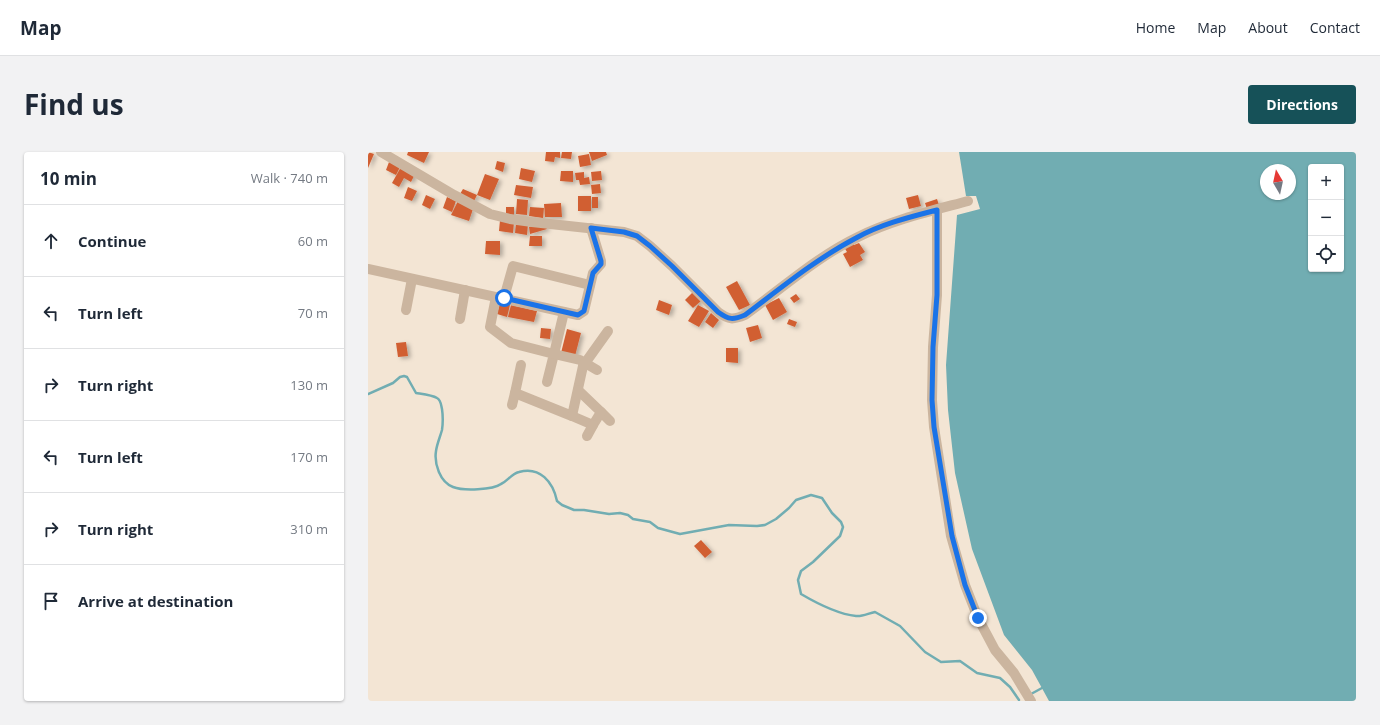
<!DOCTYPE html>
<html lang="en">
<head>
<meta charset="utf-8">
<style>
  body { margin:0; font-family:"Open Sans",sans-serif; background:#f2f2f3; color:#1f2937 }
  .controls { position:absolute; right:12px; top:12px; display:grid; overflow:hidden; border-radius:4px; box-shadow:0 1px 3px #0004 }
  .controls button { width:36px; height:36px; display:grid; place-items:center; padding:0; border:0; border-bottom:1px solid #e0e1e3; background:#fff; color:#1f2937; font:20px sans-serif }
  .compass { position:absolute; left:892px; top:12px; width:36px; height:36px; border-radius:50%; background:#fff; box-shadow:0 1px 3px #0004; rotate:351deg }
  .stop { position:absolute; width:12px; height:12px; margin:-9px; border:3px solid #1a73e8; border-radius:50%; background:#fff }
  .stop.end { background:#1a73e8; border-color:#fff; box-shadow:0 1px 4px #0008 }
  .list { margin:0; padding:0; list-style:none }
  h2 { display:flex; justify-content:space-between; align-items:center; height:52px; margin:0; padding:0 16px; font-size:17px }
  h2 small { font-size:13px; font-weight:400; color:#747a83 }
  .list li { display:grid; grid-template-columns:26px 1fr auto; gap:12px; align-items:center; box-sizing:border-box; height:72px; padding:0 16px; border-top:1px solid #e0e1e3 }
  .list b { display:block; font-size:15px; white-space:nowrap }
  .list em { font-size:13px; font-style:normal; color:#747a83 }
  .icon { flex:none; width:22px; height:22px; fill:none; stroke:currentColor; stroke-width:2; stroke-linecap:round; stroke-linejoin:round }
  .map { position:relative; flex:none; width:988px; height:549px; overflow:hidden; border-radius:4px }
  header { display:flex; align-items:center; gap:24px; box-sizing:border-box; height:56px; padding:0 20px; background:#fff; border-bottom:1px solid #e0e1e3 }
  header strong { font-size:19px }
  nav { display:flex; gap:22px; margin-inline-start:auto; font-size:14px }
  .intro { display:flex; align-items:center; justify-content:space-between; box-sizing:border-box; height:96px; padding:0 24px }
  h1 { margin:0; font-size:28px }
  .button { padding:10px 18px; border-radius:4px; background:#165158; color:#fff; font-size:14px; font-weight:700 }
  main { display:flex; gap:24px; padding:0 24px }
  aside { flex:1; background:#fff; border-radius:4px; box-shadow:0 1px 3px #0004 }
  .map>svg:first-child { display:block }
  .water { fill:#71adb2; fill-rule:evenodd }
  .lines { fill:none; stroke-linecap:round; stroke-linejoin:round }
  .stream { stroke:#71adb2; stroke-width:2.5 }
  .building { fill:#d15f33; filter:url(#shadow) }
  .minor { stroke:#cbb59f; stroke-width:10 }
  .route { stroke:#1a73e8; stroke-width:5 }
</style>
</head>
<body>
<header>
<strong>Map</strong>
<nav><a>Home</a><a>Map</a><a>About</a><a>Contact</a></nav>
</header>
<div class="intro"><h1>Find us</h1><a class="button">Directions</a></div>
<main>
<aside>
<h2>10 min<small>Walk · 740 m</small></h2>
<ul class="list">
<li><svg class="icon" aria-label="ahead" viewBox="0 0 24 24"><path d="M12 20V5M6 11l6-6 6 6"/></svg><div><b>Continue</b></div><em>60 m</em></li>
<li><svg class="icon" aria-label="left" viewBox="0 0 24 24"><path d="M17 20v-9H6M10 6l-5 5 5 5"/></svg><div><b>Turn left</b></div><em>70 m</em></li>
<li><svg class="icon" aria-label="right" viewBox="0 0 24 24"><path d="M7 20v-9h11M14 6l5 5-5 5"/></svg><div><b>Turn right</b></div><em>130 m</em></li>
<li><svg class="icon" aria-label="left" viewBox="0 0 24 24"><path d="M17 20v-9H6M10 6l-5 5 5 5"/></svg><div><b>Turn left</b></div><em>170 m</em></li>
<li><svg class="icon" aria-label="right" viewBox="0 0 24 24"><path d="M7 20v-9h11M14 6l5 5-5 5"/></svg><div><b>Turn right</b></div><em>310 m</em></li>
<li><svg class="icon" aria-label="arrive" viewBox="0 0 24 24"><path d="M6 21V4h12l-3 4 3 4H6"/></svg><div><b>Arrive at destination</b></div></li>
</ul>
</aside>
<div class="map">
<svg width="988" height="549" viewBox="0 0 988 549">
  <defs>
    <filter id="shadow"><feDropShadow dx="3" dy="2" stdDeviation="2" flood-color="#0004"/></filter>
  </defs>
  <rect width="100%" height="100%" fill="#f3e5d4"/>
  <path class="water" d="M591 0H988V549H681L664 518 636 483 604 397 587 321 580 258 578 213 589 63 612 57 608 44H598ZM943 15H973V117H943ZM898 18H922V42H898Z"/>
  <g class="lines">
    <g class="stream">
      <path d="M0 242 25 231 32 225 36 224 39 225 48 241C54 242 64 243 69 246 73 248 73 253 74 257 75 264 75 271 74 278 72 285 69 292 68 299 66 312 72 330 85 335 95 339 125 338 133 332 140 329 143 322 151 320 172 314 185 330 189 349L194 353 206 358H216L241 362 252 361 260 363 265 367 282 370 290 376 312 382 361 373 389 374 397 373 408 367 421 356 428 348 443 343 454 346 464 361 473 370 475 375 472 384 445 410 433 419 430 428 433 442C450 452 469 462 488 464 494 465 501 461 507 460L532 474 557 500 573 510 592 509 609 521 632 526 642 535 651 548"/>
      <polyline points="663,542 674,536"/>
    </g>
  </g>
  <g class="building">
    <polygon points="0,0 6,2 0,16"/>
    <polygon points="40,0 61,0 56,11 39,3"/>
    <polygon points="178,0 192,0 192,6 187,5 186,10 177,9"/>
    <polygon points="194,0 204,0 203,7 193,6"/>
    <polygon points="221,0 238,0 239,3 224,9"/>
    <polygon points="221,2 223,13 212,15 210,4"/>
    <polygon points="129,9 137,11 135,20 127,17"/>
    <polygon points="21,10 32,15 28,23 18,18"/>
    <polygon points="33,15 47,22 43,30 36,26 31,35 24,31"/>
    <polygon points="153,16 167,19 164,30 151,27"/>
    <polygon points="193,19 205,19 205,30 192,29"/>
    <polygon points="233,19 234,28 224,29 223,20"/>
    <polygon points="216,20 216,26 221,25 222,32 212,33 211,28 208,28 207,21"/>
    <polygon points="117,22 131,27 122,48 109,43 106,49 92,42 95,37 109,43"/>
    <polygon points="232,32 233,41 224,42 223,33"/>
    <polygon points="148,33 165,35 163,46 146,43"/>
    <polygon points="40,35 49,39 44,49 36,46"/>
    <polygon points="58,43 67,47 62,57 54,53"/>
    <polygon points="550,43 553,54 541,57 538,46"/>
    <rect x="210" y="44" width="13" height="15"/>
    <polygon points="79,45 88,49 84,60 75,56"/>
    <rect x="224" y="45" width="6" height="11"/>
    <polygon points="149,47 160,48 159,63 148,62"/>
    <polygon points="569,47 571,53 559,57 557,51"/>
    <polygon points="90,49 105,57 101,69 83,63"/>
    <polygon points="193,51 194,65 177,65 176,52"/>
    <rect x="138" y="55" width="8" height="8"/>
    <polygon points="162,55 176,56 175,66 161,64"/>
    <polygon points="132,68 146,70 145,81 131,79"/>
    <polygon points="148,71 160,72 159,83 147,81"/>
    <polygon points="170,72 177,73 179,77 162,82 161,75"/>
    <polygon points="162,84 174,84 174,94 161,94"/>
    <polygon points="118,89 132,89 132,103 117,102"/>
    <polygon points="485,91 486,93 491,91 497,100 492,103 495,108 482,115 475,102 479,100 476,95"/>
    <polygon points="369,129 382,153 371,158 358,135"/>
    <polygon points="325,140 333,149 325,156 317,148"/>
    <polygon points="428,142 432,147 426,151 422,146"/>
    <polygon points="411,146 419,160 405,168 397,153"/>
    <polygon points="291,148 304,153 301,163 288,158"/>
    <polygon points="132,151 142,153 139,165 129,162"/>
    <polygon points="143,153 169,159 166,170 140,165"/>
    <polygon points="330,153 341,159 331,175 320,169"/>
    <polygon points="343,161 351,168 345,176 337,170"/>
    <polygon points="421,167 429,170 427,175 419,172"/>
    <polygon points="390,173 394,186 382,190 378,176"/>
    <polygon points="173,176 183,177 182,187 172,186"/>
    <polygon points="199,177 213,181 207,204 193,201"/>
    <polygon points="38,190 40,204 30,205 28,191"/>
    <polygon points="358,196 370,196 370,211 358,210"/>
    <polygon points="333,388 344,400 337,406 326,394"/>
  </g>
  <g class="lines">
    <g class="minor">
      <path d="M13 0 86 43 122 62 142 67 164 70 256 80 269 84 282 94 304 114 350 160C361 168 365 168 377 163 413 137 450 104 490 85 524 68 563 59 600 49"/>
      <polyline points="569,58 569,143 565,195 564,248 566,275 583,384 597,433 610,466 627,498 646,521 663,549"/>
      <polyline points="0,117 210,163 216,159 225,121 233,112 233,109 223,76"/>
      <polyline points="128,145 122,175 143,191 186,202 179,230"/>
      <polyline points="136,146 145,114 222,133"/>
      <polyline points="38,158 44,127"/>
      <polyline points="196,160 186,202 212,208 229,218"/>
      <polyline points="92,167 97,138"/>
      <polyline points="153,213 147,241 204,264 215,214 240,179"/>
      <polyline points="144,253 147,241"/>
      <polyline points="233,260 242,269"/>
      <polyline points="204,264 225,273 233,260 210,238"/>
      <polyline points="219,284 225,273"/>
    </g>
  </g>
  <g class="lines">
    <path class="route" d="M136 146 210 163 216 159 225 121 233 112V109L223 76 256 80 269 84 282 94 304 114 350 160C361 168 365 168 377 163 413 136 448 107 488 86 513 72 542 65 569 58V143L565 195 564 248 566 275 584 384 597 433 610 466"/>
  </g>
</svg>
<div class="controls">
<button>+</button>
<button>−</button>
<button><svg class="icon" aria-label="locate" viewBox="0 0 24 24"><circle cx="12" cy="12" r="6"/><path d="M12 2v4M12 18v4M2 12h4M18 12h4"/></svg></button>
</div>
<svg class="compass" viewBox="-18 -18 36 36"><path d="M0-13l5 13h-10z" fill="#e53935"/><path d="M0 13l5-13h-10z" fill="#747a83"/></svg>
<div class="stop" style="left:136px;top:146px"></div>
<div class="stop end" style="left:610px;top:466px"></div>
</div>
</main>
</body>
</html>
